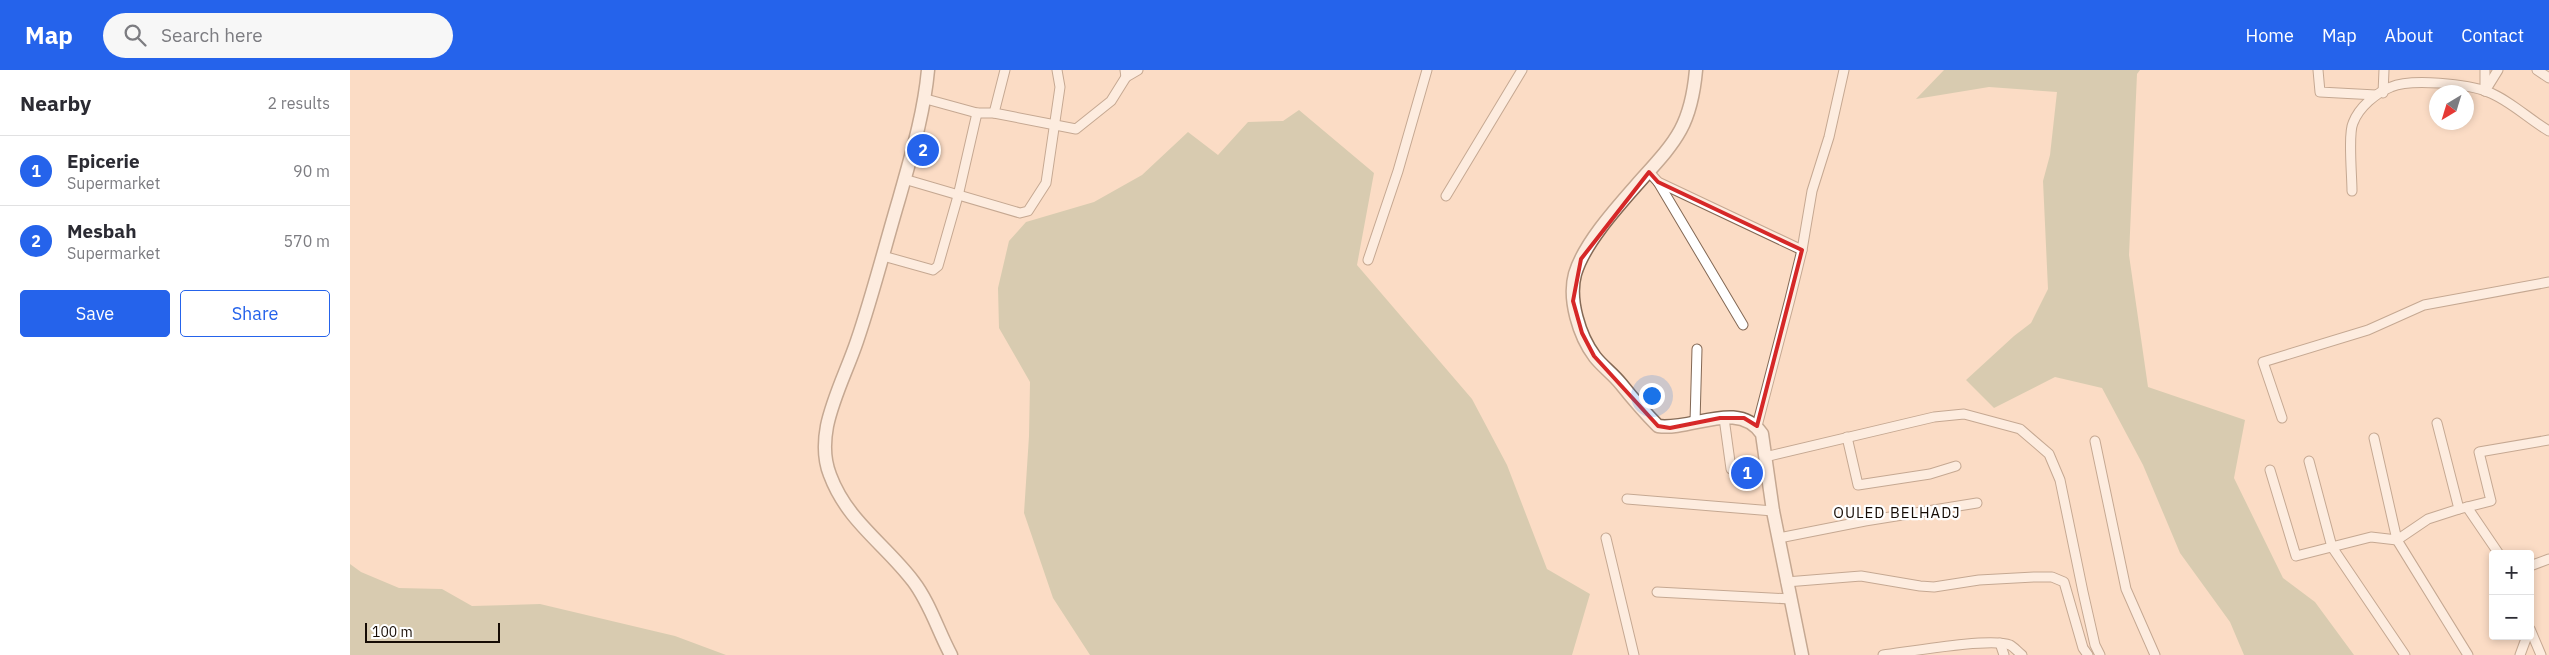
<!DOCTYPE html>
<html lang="en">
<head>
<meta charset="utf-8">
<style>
  body { margin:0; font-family:"IBM Plex Sans",sans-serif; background:#f7f7f7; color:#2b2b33 }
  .controls { position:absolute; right:15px; bottom:15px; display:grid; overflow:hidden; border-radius:5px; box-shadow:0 2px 8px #0003 }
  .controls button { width:45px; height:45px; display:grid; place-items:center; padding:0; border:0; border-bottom:1px solid #e1e1e2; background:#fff; color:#2b2b33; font:25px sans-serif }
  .compass { position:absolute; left:2079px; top:15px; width:45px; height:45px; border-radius:50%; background:#fff; box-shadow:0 2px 8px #0003; rotate:218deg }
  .scale { position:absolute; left:15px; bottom:12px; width:135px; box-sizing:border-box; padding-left:5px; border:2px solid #160c05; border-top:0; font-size:14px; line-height:18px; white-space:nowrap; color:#160c05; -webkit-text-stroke:4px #fff; paint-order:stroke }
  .you { position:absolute; left:1301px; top:325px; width:18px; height:18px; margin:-12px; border:4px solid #fff; border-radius:50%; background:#1a73e8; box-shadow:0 0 0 8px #1a73e833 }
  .badge { display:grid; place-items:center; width:32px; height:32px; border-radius:50%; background:#2563eb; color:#fff; font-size:16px; font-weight:700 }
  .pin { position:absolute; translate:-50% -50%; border:2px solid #fff; box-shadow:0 1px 5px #0006 }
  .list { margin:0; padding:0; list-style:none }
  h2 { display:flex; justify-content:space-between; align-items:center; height:65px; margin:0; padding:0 20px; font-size:21px }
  h2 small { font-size:16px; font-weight:400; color:#7c7c81 }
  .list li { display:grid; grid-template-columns:32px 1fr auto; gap:15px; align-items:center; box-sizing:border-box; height:70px; padding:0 20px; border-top:1px solid #e1e1e2 }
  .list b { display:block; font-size:19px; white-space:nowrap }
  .list p { margin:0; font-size:16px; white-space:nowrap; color:#7c7c81 }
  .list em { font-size:16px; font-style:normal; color:#7c7c81 }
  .actions { display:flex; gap:10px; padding:15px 20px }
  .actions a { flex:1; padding:11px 0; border:1px solid #2563eb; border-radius:5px; text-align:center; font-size:18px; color:#2563eb }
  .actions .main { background:#2563eb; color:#fff }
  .icon { flex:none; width:28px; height:28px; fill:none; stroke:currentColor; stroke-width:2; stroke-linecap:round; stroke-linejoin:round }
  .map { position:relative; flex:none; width:2199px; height:585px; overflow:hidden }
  header { display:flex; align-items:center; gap:30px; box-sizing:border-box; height:70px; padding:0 25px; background:#2563eb; color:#fff }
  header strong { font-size:24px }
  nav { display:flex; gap:28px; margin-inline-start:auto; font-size:18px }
  .search { width:350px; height:45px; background:#f7f7f7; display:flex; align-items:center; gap:12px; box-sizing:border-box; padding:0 18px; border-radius:28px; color:#7c7c81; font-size:19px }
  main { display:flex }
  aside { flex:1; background:#fff }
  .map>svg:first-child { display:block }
  .forest { fill:#adb797 }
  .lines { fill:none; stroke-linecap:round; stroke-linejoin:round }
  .street-casing { stroke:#846955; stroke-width:11 }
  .secondary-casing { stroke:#846955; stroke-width:15 }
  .street { stroke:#fff; stroke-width:9 }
  .secondary { stroke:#fff; stroke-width:12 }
  .marked { fill:none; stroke:#d62828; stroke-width:4; stroke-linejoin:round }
  .labels { text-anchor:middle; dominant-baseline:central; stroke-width:4.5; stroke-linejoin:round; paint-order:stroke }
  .quarter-label { font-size:15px; letter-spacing:1px; fill:#160c05; stroke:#fff }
</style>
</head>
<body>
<header>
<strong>Map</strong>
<div class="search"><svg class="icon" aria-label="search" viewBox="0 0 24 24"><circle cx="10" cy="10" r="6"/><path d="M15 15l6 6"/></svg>Search here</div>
<nav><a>Home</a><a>Map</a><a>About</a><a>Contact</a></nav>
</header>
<main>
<aside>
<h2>Nearby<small>2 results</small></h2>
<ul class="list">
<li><span class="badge">1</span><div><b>Epicerie</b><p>Supermarket</p></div><em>90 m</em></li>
<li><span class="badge">2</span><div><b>Mesbah</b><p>Supermarket</p></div><em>570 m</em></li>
</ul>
<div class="actions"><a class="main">Save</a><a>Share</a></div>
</aside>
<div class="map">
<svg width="2199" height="585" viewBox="0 0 2199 585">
  <rect width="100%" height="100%" fill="#fbdcc5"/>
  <g class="forest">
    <polygon points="1594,0 1790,0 1787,4 1779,185 1798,317 1895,350 1884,408 1933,508 1965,532 2004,585 1894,585 1880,552 1830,483 1793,395 1752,318 1705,307 1644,338 1616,310 1664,266 1681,253 1698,219 1693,111 1700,85 1707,22 1639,17 1566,29"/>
    <polygon points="949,40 1024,103 1007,195 1122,329 1157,395 1197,499 1240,524 1222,585 740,585 703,528 674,443 679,366 680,312 649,258 648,218 659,171 676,152 744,132 792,105 838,62 868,85 898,52 933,51"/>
    <polygon points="0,494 11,502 49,518 92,519 122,536 190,534 325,566 376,585 0,585"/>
  </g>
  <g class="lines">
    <defs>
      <g id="street">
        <polyline points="775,0 776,7 788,0"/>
        <polyline points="1968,0 1970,22 2026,25"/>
        <polyline points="2187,0 2199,8"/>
        <polyline points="2135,21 2148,0"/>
        <polyline points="2135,21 2135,0"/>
        <polyline points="2033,23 2034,0"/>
        <polyline points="576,29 627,43 644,43 726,59 761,31 776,7"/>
        <polyline points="644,43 655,0"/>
        <polyline points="1299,102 1308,112 1452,180"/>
        <polyline points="554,109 670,143 678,141 696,113 710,17 707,0"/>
        <polyline points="1308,112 1393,255"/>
        <path d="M2002 121C2002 106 1998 64 2003 53 2009 37 2026 23 2041 17 2061 8 2118 14 2138 22 2158 29 2180 50 2199 61"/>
        <polyline points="1096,126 1172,0"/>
        <polyline points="533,186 583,200 588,196 608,126 627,43"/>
        <polyline points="1018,190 1048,101 1077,0"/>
        <polyline points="1374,348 1381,399"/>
        <polyline points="1932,348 1913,292 2018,260 2074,235 2199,212"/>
        <polyline points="1345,352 1347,279"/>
        <polyline points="1407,356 1440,229 1452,180 1462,121 1479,67 1494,0"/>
        <polyline points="1497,367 1508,415 1580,404 1606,396"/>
        <polyline points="2024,368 2047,470 2118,585"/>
        <polyline points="1745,371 1776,519 1805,585"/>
        <polyline points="1415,387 1584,347 1614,344 1670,359 1699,384 1710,410 1733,522 1745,575 1750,585"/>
        <polyline points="1959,391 1982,477 2055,585"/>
        <polyline points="1920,400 1946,486 2021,467 2047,470 2078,449 2109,439 2087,353"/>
        <polyline points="1277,429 1423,441"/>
        <polyline points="2117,437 2149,484"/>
        <polyline points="2109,439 2141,431 2129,382 2199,370"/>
        <polyline points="1256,468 1284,585"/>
        <polyline points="1429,468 1515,451 1627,433"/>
        <polyline points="2180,496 2199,489"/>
        <polyline points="1436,512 1511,506 1570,516 1584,517 1629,510 1684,507 1702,507 1714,512 1733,578 1738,585"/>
        <polyline points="1307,522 1440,529"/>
        <polyline points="2180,559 2191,585"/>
        <polyline points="1650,573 1654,585"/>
        <path d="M1533 585C1558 582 1641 567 1660 575 1664 577 1668 582 1672 585"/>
        <polyline points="2170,585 2177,566"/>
      </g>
      <g id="secondary">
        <path d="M578 0C574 44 561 86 549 129 535 176 523 224 507 271 498 298 483 327 477 356 474 372 474 390 480 405 497 451 535 474 563 511 580 533 588 561 601 585"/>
        <path d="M1346 0C1341 56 1326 71 1290 111 1268 136 1234 173 1225 204 1218 229 1229 266 1245 287 1252 296 1263 304 1271 314 1283 329 1295 343 1308 356 1342 361 1388 329 1412 364L1423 441 1452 585"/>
      </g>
    </defs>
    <use href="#street" class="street-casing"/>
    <use href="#secondary" class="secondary-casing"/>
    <use href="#street" class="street"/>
    <use href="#secondary" class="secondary"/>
  </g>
  <path d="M0 0H2199V585H0ZM1299 102 1308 112 1452 180 1407 356 1394 348H1370L1320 358 1308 356 1244 286 1232 263 1223 231 1231 189Z" fill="#fbdcc5" fill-opacity=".55" fill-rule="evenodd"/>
  <path class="marked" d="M1299 102 1308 112 1452 180 1407 356 1394 348H1370L1320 358 1308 356 1244 286 1232 263 1223 231 1231 189Z"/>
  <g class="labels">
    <g class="quarter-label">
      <text x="1547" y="442">OULED BELHADJ</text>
    </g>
  </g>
</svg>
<div class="controls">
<button>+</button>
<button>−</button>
</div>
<svg class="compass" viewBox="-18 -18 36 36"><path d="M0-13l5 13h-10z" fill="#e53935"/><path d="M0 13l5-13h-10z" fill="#7c7c81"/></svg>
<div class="scale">100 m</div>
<div class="you"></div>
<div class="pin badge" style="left:1397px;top:403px">1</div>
<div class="pin badge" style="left:573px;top:80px">2</div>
</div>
</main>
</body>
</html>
